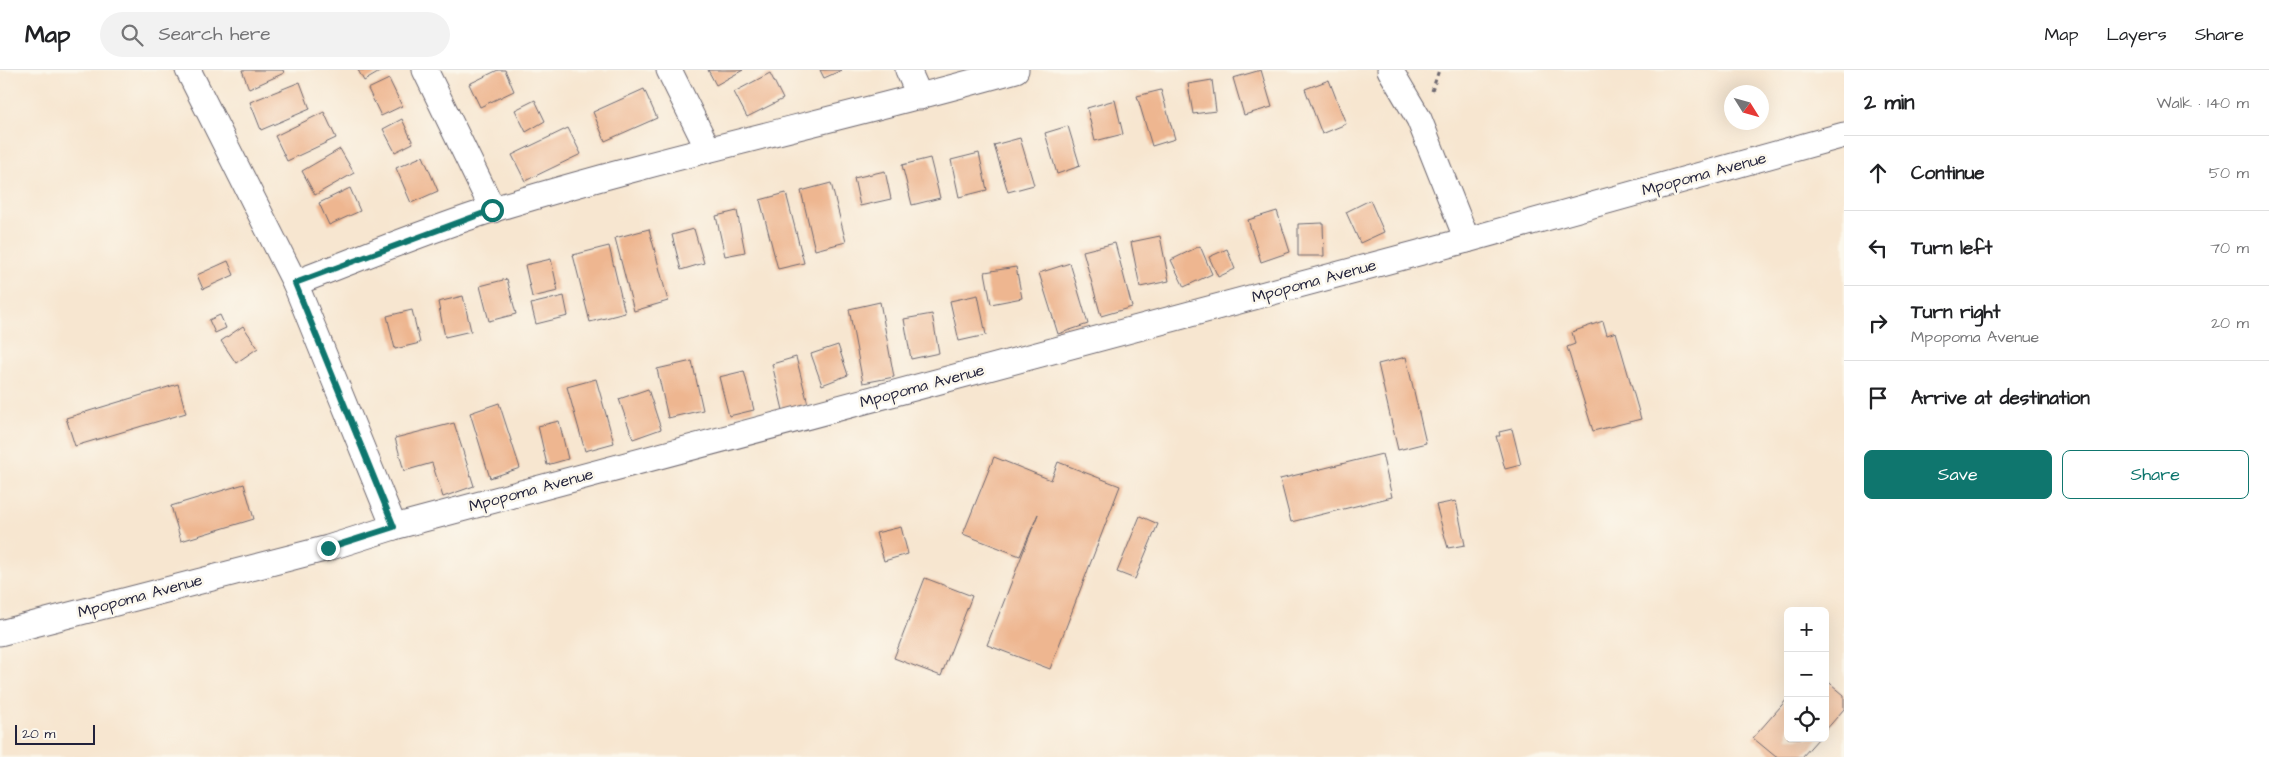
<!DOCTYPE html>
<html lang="en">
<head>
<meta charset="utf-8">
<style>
  body { margin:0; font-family:"Architects Daughter",sans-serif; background:#f2f2f2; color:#202124 }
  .controls { position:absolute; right:15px; bottom:15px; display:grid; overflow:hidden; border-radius:8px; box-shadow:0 5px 20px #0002 }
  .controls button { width:45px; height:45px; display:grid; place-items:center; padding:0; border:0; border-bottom:1px solid #e0e0e0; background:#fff; color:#202124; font:25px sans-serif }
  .compass { position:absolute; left:1724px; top:15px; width:45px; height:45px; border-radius:50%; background:#fff; box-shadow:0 5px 20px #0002; rotate:127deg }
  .scale { position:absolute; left:15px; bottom:12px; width:80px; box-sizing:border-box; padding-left:5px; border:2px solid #22223b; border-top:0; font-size:14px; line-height:18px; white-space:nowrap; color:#22223b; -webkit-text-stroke:4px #fbf7ec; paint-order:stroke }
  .stop { position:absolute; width:15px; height:15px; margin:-11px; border:4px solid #0f766e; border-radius:50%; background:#fff }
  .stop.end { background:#0f766e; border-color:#fff; box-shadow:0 1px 5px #0008 }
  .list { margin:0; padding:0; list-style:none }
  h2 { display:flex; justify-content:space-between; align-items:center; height:65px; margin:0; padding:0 20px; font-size:21px }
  h2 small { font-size:16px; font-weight:400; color:#757577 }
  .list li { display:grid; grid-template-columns:32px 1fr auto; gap:15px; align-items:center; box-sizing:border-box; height:75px; padding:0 20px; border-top:1px solid #e0e0e0 }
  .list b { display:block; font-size:19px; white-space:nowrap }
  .list p { margin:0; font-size:16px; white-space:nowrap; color:#757577 }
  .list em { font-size:16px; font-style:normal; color:#757577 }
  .actions { display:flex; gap:10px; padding:15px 20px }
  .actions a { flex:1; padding:11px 0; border:1px solid #0f766e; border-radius:8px; text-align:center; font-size:18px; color:#0f766e }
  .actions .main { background:#0f766e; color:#fff }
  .icon { flex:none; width:28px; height:28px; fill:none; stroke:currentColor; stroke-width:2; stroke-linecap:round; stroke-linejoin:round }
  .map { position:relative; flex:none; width:1844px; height:687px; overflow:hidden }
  header { display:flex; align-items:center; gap:30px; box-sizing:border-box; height:70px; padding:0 25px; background:#fff; border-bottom:1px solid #e0e0e0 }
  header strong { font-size:24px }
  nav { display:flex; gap:28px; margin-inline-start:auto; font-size:18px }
  .search { width:350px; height:45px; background:#f2f2f2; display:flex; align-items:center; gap:12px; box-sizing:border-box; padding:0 18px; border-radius:28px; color:#757577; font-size:19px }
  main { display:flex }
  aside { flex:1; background:#fff }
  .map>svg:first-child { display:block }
  .building { fill:#eeb690 }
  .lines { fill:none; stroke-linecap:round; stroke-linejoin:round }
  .minor-casing { stroke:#6d676f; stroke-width:27 }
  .path { stroke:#6d676f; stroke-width:3; stroke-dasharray:4 4; stroke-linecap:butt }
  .minor { stroke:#fff; stroke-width:25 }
  .route { stroke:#0f766e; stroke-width:6 }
  .labels { text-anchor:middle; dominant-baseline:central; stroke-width:5; stroke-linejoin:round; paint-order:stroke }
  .street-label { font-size:16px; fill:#22223b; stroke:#fbf7ec }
</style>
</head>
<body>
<header>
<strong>Map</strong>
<div class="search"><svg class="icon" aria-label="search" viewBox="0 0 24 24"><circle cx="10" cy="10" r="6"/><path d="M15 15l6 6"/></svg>Search here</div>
<nav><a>Map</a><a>Layers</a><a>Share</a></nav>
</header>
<main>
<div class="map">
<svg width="1844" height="687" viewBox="0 0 1844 687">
  <rect width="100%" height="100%" fill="#fbf7ec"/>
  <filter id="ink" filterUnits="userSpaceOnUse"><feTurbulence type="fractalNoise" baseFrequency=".02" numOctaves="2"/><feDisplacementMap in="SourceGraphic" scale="10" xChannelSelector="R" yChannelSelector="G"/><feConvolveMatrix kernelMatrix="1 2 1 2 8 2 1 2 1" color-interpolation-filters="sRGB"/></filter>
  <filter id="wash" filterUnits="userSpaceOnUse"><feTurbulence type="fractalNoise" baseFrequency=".0096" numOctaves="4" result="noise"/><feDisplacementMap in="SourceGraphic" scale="20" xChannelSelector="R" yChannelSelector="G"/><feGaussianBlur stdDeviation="1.12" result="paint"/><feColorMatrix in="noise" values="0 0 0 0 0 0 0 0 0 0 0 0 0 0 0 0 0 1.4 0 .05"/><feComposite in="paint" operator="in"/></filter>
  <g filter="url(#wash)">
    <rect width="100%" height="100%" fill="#f7e6d0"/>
    <g id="blocks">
      <g class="building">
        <polygon points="242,0 283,0 284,3 249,19"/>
        <polygon points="358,0 383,0 364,11"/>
        <polygon points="498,0 505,0 514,21 480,37 469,14"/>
        <polygon points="708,0 743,0 716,15"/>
        <polygon points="820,0 842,0 824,8"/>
        <polygon points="1261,0 1272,37 1244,45 1233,8"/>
        <polygon points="770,3 783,29 747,47 734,22"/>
        <polygon points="389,9 402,36 381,46 368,19"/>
        <polygon points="1212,10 1216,41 1193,44 1188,14"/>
        <polygon points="1329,10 1346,54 1322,64 1305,19"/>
        <polygon points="300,12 310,39 261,60 250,32"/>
        <polygon points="644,19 657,48 605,71 593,42"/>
        <polygon points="1161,20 1175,69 1152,76 1137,26"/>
        <polygon points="535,30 545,51 526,62 515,40"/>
        <polygon points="1115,30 1123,64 1095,71 1087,38"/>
        <polygon points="324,42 336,68 287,91 275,66"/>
        <polygon points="402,49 413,73 395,82 383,59"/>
        <polygon points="1068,56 1080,96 1057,104 1045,63"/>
        <polygon points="568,58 581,84 525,111 512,85"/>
        <polygon points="1020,68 1034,115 1008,122 994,75"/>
        <polygon points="340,79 354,103 315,125 302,101"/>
        <polygon points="979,83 987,120 959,127 951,90"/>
        <polygon points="423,86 438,121 411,133 396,98"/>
        <polygon points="930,88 940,128 912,135 902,95"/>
        <polygon points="885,101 891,129 860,136 854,108"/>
        <polygon points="831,113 846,172 815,180 801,121"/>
        <polygon points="350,118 360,141 329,155 319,133"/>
        <polygon points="786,123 804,193 778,199 760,130"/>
        <polygon points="1370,130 1384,162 1360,173 1346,142"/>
        <polygon points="737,141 745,182 725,186 716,146"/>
        <polygon points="1277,141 1290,182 1261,192 1248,150"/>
        <polygon points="1323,153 1324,186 1298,186 1298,154"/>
        <polygon points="649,159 668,231 634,241 615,168"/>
        <polygon points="694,159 704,193 681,200 672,165"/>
        <polygon points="1160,166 1169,211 1140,217 1131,172"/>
        <polygon points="1115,173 1132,237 1101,246 1083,181"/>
        <polygon points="609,176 625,243 590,252 573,185"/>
        <polygon points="1200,176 1212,204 1184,217 1171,190"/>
        <polygon points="1227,179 1235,199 1218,207 1209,187"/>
        <polygon points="551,189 558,221 532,227 525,195"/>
        <polygon points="228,191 234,205 203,219 197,205"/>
        <polygon points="1070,193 1088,254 1058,264 1039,203"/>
        <polygon points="1016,197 1022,228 991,234 985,202"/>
        <polygon points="507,209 516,244 489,251 480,216"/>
        <polygon points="978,225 986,265 959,271 950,231"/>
        <polygon points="463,226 471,261 445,267 438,232"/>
        <polygon points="564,226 568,246 536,254 531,234"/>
        <polygon points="880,232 894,307 863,313 849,239"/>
        <polygon points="412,240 420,273 395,279 387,246"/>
        <polygon points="932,244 939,283 911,289 904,249"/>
        <polygon points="220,245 226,258 215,263 209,250"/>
        <polygon points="1603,251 1607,265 1616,262 1641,349 1593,361 1567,277 1575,274 1572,262"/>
        <polygon points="243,256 258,278 236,293 221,271"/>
        <polygon points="838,275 848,305 822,315 811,284"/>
        <polygon points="796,287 808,334 783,340 772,294"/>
        <polygon points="1406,287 1426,373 1398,380 1378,294"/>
        <polygon points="692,291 703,340 668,348 657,299"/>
        <polygon points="744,301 754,340 729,346 719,307"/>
        <polygon points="596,309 614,373 585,381 567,317"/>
        <polygon points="178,314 186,343 75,376 66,348"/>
        <polygon points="648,319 661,359 633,369 619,329"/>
        <polygon points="499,333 520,398 490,408 470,343"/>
        <polygon points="559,351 568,389 547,395 538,356"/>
        <polygon points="454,353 474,416 443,427 432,393 404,401 395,368"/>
        <polygon points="1512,359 1521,395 1505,399 1496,366 1500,366 1499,362"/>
        <polygon points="1382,384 1392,427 1291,452 1280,409"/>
        <polygon points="994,387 1051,410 1058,392 1120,416 1050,599 987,575 1038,444 1020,486 963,464"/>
        <polygon points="244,414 254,449 181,471 171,436"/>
        <polygon points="1456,431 1465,475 1448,478 1436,435"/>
        <polygon points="1140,446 1158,454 1135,509 1117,502"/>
        <polygon points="901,457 908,484 884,491 876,463"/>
        <polygon points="925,508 972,526 941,606 894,588"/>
        <polygon points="1825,609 1844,625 1844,639 1825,661"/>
        <polygon points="1788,628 1788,668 1819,668 1802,687 1776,687 1753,668"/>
      </g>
    </g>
  </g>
  <g filter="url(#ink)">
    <use href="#blocks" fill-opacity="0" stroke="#6d676f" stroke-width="1"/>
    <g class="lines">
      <defs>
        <g id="minor">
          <polyline points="188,0 295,213 394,457"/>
          <polyline points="425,0 493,140"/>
          <polyline points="669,0 708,79"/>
          <polyline points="908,0 920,27"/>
          <polyline points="1390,0 1419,49 1467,170"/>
          <path d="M295 213C361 188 427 160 494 139 666 86 843 49 1016 0"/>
          <polyline points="0,563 328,478 394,457 1467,170 1844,65"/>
        </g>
      </defs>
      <use href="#minor" class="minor-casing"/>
      <polyline class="path" points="1432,21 1439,0"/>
      <use href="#minor" class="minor"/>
    </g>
  </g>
  <g class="lines" filter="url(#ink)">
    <polyline class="route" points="328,478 394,457 295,213 492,140"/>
  </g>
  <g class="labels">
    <g class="street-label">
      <text transform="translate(1704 104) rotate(-15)">Mpopoma Avenue</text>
      <text transform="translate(1314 211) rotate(-15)">Mpopoma Avenue</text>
      <text transform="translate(922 316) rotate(-15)">Mpopoma Avenue</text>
      <text transform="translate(531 420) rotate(-15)">Mpopoma Avenue</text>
      <text transform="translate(140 526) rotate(-15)">Mpopoma Avenue</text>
    </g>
  </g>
</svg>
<div class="controls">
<button>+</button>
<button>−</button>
<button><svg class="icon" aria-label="locate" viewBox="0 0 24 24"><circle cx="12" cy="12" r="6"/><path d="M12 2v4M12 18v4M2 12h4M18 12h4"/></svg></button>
</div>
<svg class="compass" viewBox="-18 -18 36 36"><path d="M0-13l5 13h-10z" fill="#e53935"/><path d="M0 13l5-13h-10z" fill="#757577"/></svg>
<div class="scale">20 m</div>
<div class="stop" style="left:492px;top:140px"></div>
<div class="stop end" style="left:328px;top:478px"></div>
</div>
<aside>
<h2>2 min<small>Walk · 140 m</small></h2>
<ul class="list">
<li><svg class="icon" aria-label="ahead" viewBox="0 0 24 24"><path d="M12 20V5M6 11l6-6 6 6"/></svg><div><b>Continue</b></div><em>50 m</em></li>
<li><svg class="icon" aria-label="left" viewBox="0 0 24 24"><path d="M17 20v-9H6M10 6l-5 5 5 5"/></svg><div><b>Turn left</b></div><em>70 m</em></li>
<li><svg class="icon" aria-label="right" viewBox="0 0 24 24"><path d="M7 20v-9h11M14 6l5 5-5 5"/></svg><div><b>Turn right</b><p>Mpopoma Avenue</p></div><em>20 m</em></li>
<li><svg class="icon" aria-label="arrive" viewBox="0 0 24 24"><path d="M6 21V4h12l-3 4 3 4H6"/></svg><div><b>Arrive at destination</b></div></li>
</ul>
<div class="actions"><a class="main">Save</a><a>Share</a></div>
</aside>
</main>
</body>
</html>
